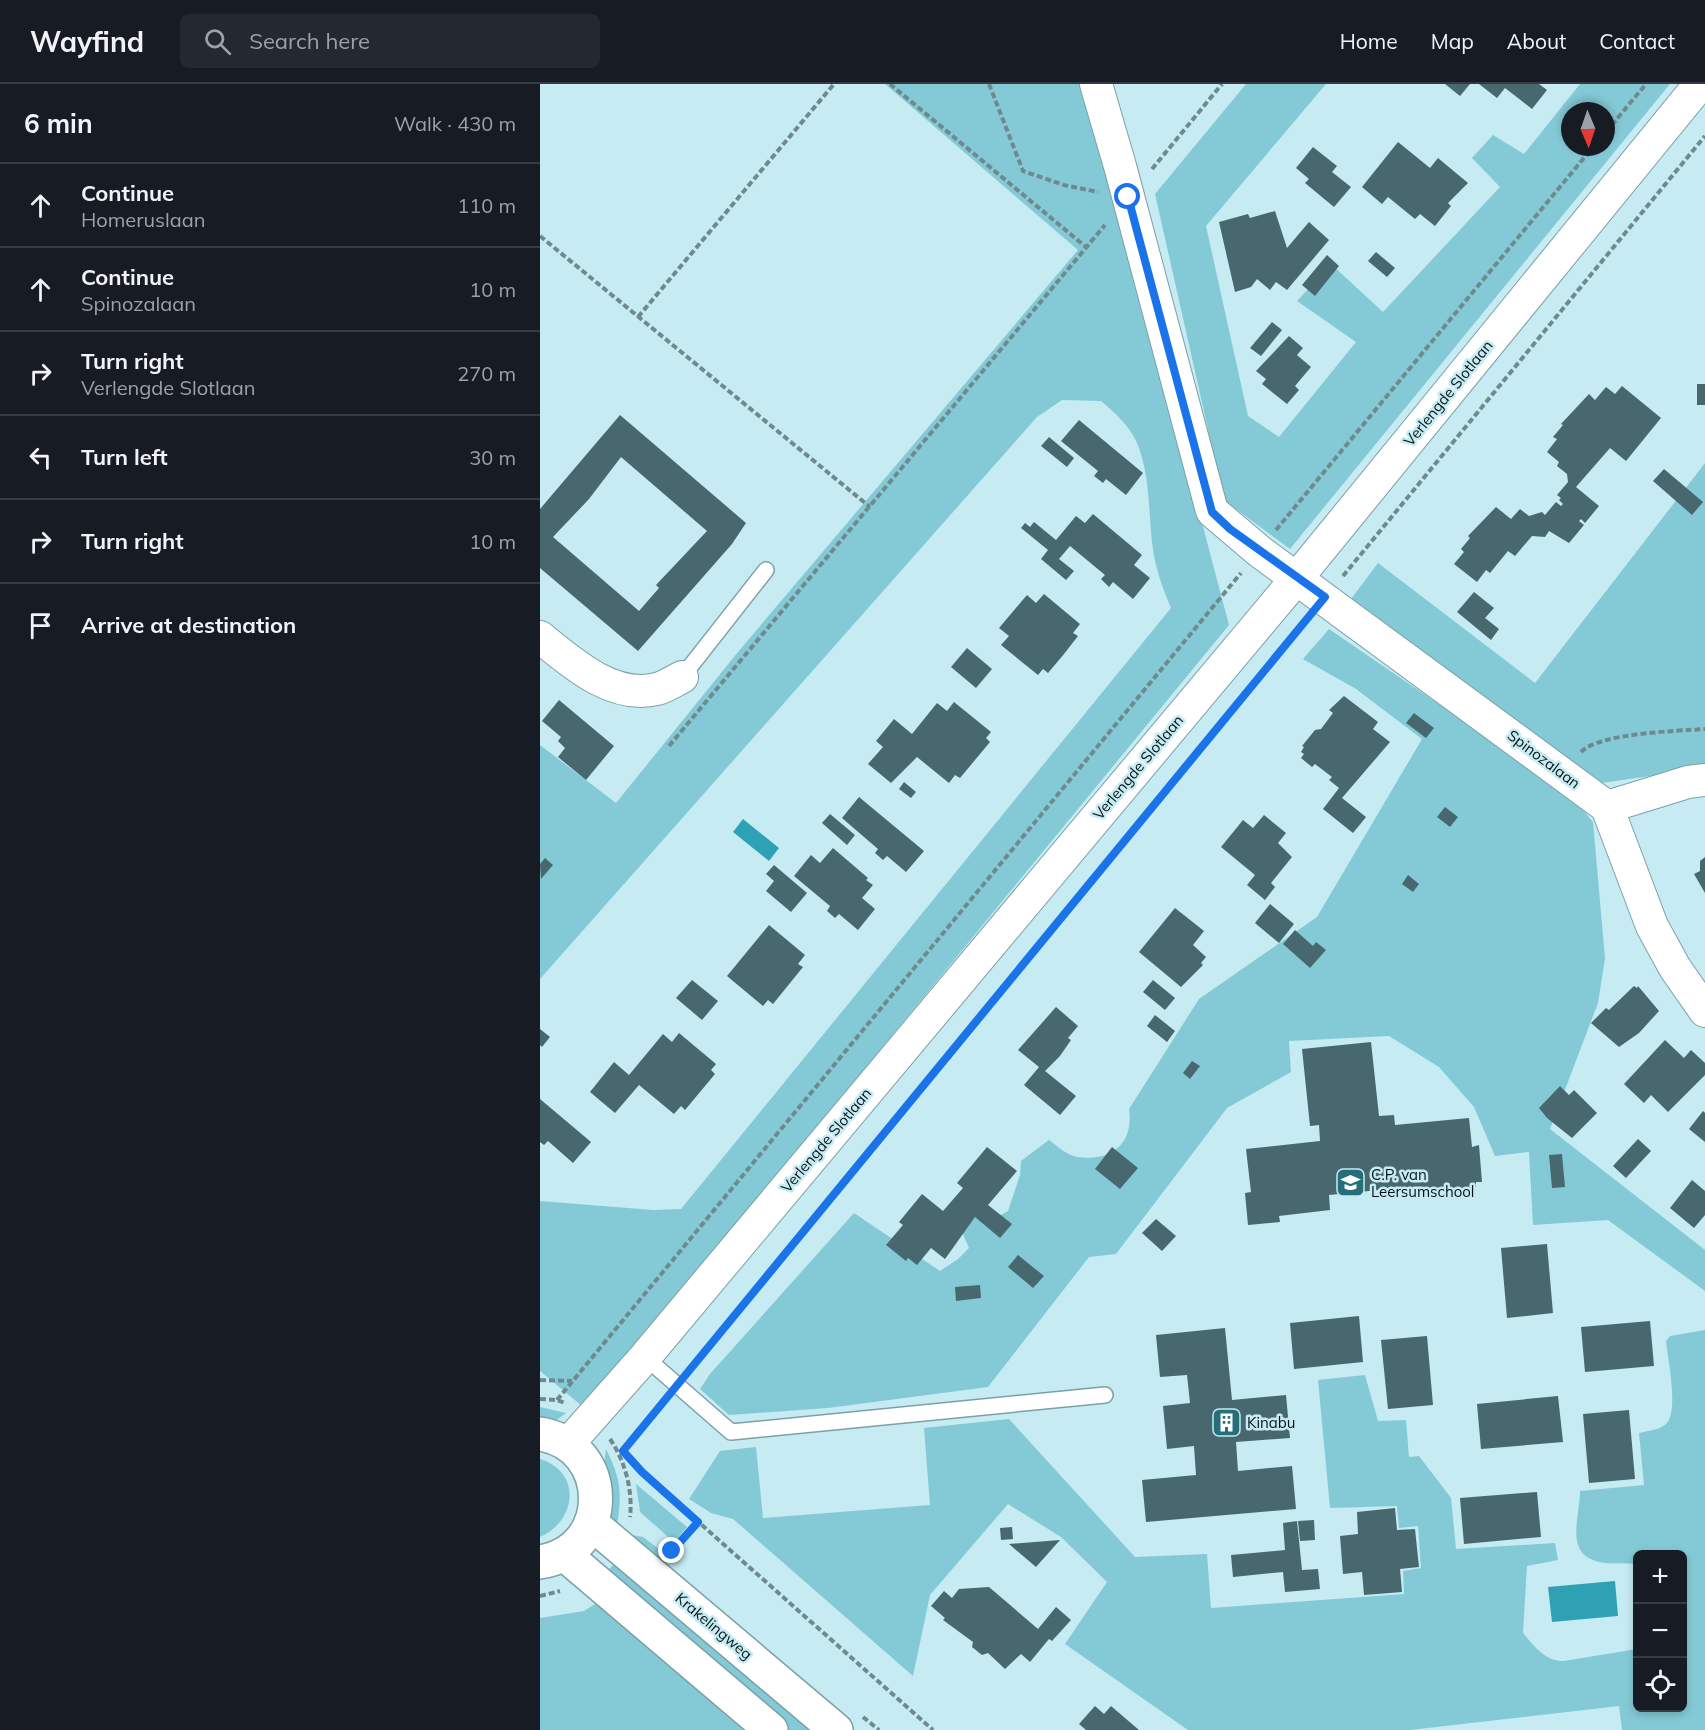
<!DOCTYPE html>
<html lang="en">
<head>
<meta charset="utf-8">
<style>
  body { margin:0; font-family:Mulish,sans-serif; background:#242831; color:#f1f3f6 }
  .controls { position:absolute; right:18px; bottom:18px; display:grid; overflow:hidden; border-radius:9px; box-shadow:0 3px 9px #0003 }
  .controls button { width:54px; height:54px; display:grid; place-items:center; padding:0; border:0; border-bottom:2px solid #363941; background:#171b24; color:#f1f3f6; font:30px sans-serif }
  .compass { position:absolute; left:1021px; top:18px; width:54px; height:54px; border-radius:50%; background:#171b24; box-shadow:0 3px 9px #0003; rotate:178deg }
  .stop { position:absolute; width:18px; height:18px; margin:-14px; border:4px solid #1a73e8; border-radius:50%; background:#fff }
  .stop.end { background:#1a73e8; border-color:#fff; box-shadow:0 2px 6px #0008 }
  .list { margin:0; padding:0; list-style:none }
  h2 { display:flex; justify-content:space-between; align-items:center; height:78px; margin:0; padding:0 24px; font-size:26px }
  h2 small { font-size:20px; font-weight:400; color:#9ea1a6 }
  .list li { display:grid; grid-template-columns:39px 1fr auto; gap:18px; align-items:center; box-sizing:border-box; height:84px; padding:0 24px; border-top:2px solid #363941 }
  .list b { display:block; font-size:22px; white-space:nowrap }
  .list p { margin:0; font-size:20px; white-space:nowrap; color:#9ea1a6 }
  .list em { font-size:20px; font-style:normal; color:#9ea1a6 }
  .icon { flex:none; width:33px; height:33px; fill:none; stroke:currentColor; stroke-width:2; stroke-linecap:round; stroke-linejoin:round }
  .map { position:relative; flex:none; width:1165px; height:1646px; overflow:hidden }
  header { display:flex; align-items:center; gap:36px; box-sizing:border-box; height:84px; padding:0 30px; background:#171b24; border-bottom:2px solid #363941 }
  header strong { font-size:28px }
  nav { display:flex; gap:33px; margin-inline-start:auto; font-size:21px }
  .search { width:420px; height:54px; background:#242831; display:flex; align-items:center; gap:15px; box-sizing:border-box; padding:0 21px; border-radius:9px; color:#9ea1a6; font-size:22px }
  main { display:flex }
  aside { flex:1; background:#171b24 }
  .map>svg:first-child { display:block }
  .green { fill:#84cad6; fill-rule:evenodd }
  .water { fill:#2ea2b4 }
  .building { fill:#47686f; fill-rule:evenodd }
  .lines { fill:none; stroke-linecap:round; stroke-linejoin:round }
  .lane-casing { stroke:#7da0a7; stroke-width:18 }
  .street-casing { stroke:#7da0a7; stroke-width:34 }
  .primary-casing { stroke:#7da0a7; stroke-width:36 }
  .path { stroke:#6f8a8f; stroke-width:4; stroke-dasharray:6 3; stroke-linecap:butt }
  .lane { stroke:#fff; stroke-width:15 }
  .street { stroke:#fff; stroke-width:32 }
  .primary { stroke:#fff; stroke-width:33 }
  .route { stroke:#1a73e8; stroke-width:8 }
  .labels { text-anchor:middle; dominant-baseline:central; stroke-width:5; stroke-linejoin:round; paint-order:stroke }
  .street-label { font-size:15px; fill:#071417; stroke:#c6ebf2 }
  .poi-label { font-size:15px; fill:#071417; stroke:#c6ebf2; text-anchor:start }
</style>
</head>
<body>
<header>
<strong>Wayfind</strong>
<div class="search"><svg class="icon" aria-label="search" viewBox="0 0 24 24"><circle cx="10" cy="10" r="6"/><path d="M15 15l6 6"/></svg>Search here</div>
<nav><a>Home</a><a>Map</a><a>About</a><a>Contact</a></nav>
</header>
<main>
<aside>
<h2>6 min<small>Walk · 430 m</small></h2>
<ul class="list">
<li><svg class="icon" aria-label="ahead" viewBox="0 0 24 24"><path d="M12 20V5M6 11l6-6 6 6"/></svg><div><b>Continue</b><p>Homeruslaan</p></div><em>110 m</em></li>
<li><svg class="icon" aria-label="ahead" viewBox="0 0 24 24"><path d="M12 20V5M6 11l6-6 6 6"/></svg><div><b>Continue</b><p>Spinozalaan</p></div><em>10 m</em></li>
<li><svg class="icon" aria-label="right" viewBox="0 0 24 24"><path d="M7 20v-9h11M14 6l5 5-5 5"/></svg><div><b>Turn right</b><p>Verlengde Slotlaan</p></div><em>270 m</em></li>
<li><svg class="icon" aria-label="left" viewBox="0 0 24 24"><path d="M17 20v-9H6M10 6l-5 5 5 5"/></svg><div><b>Turn left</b></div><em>30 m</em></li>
<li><svg class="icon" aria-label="right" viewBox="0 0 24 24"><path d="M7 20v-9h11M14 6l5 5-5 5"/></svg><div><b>Turn right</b></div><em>10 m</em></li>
<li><svg class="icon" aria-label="arrive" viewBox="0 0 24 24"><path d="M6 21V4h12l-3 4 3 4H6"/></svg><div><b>Arrive at destination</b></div></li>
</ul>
</aside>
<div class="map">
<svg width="1165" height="1646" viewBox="0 0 1165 1646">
  <rect width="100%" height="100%" fill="#c6ebf2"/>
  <g class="green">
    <path d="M345 0H546L689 541 222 1110 42 1322 0 1287V1117L113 1126 141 1125 631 524C623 505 616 486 613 466 608 431 611 393 597 359 590 342 575 329 561 317L522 316 497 333 0 895V661L76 719 198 568 538 166Z"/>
    <path d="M706 0H786L666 142 708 332 739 353 816 258 757 217 791 180 843 228 960 103 932 74 953 51 984 70 1040 0H1130L750 465 684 416 615 110ZM1030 27H1066V63H1030Z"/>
    <polygon points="1165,379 1165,684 1062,699 811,515 838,479 995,599"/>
    <path d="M789 545 1030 710 1053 738 1065 874 1058 919 1010 1045 1165 1166V1207L1068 1136 993 1141 989 1068 955 1072 934 1023 899 983 849 952 749 957 751 988 687 1024 576 1170 549 1173 448 1303 288 1324 189 1331 160 1305 170 1290 314 1129 400 1187 418 1175 429 1164 422 1148 431 1131 454 1135 468 1127 480 1091 481 1077 509 1056C517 1062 528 1072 538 1073 572 1078 594 1059 589 1025L659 915 777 833 882 655 816 605 763 575Z"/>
    <path d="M1165 1246V1646H1082L1079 1622 870 1646H648L525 1560 567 1498 521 1453 468 1420 390 1511 373 1592 193 1435 171 1429 149 1415 180 1367 216 1363 223 1434 390 1421 384 1344 469 1335 595 1473 667 1470 671 1524 864 1510 863 1487 881 1484 878 1442 859 1444 857 1422 790 1424 778 1296 825 1291 838 1337 866 1336 869 1373 879 1372 911 1414 916 1465 1015 1459 1018 1476 987 1482 983 1549C995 1563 1005 1577 1024 1577L1097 1565 1098 1624H1142V1470H1098L1097 1481C1087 1478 1076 1480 1065 1479 1022 1474 1040 1435 1040 1407L1104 1401 1099 1349C1108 1347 1119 1346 1126 1340 1139 1328 1128 1275 1126 1257L1130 1252Z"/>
    <polygon points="0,1323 26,1329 18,1335 0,1338"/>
    <path d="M66 1365C81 1395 82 1409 77 1442 61 1424 63 1388 66 1365Z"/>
    <path d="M0 1375C42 1388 37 1437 0 1453Z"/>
    <polygon points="96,1400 147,1443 134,1458 100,1428"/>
    <polygon points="92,1451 103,1453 124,1469 116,1478 89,1456"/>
    <polygon points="80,1473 282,1646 245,1646 66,1489"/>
    <polygon points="63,1515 218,1646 0,1646 0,1534 44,1527"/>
  </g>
  <g class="water">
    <polygon points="203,735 239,764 229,777 193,748"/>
    <polygon points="1075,1497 1078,1532 1012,1538 1008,1503"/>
  </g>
  <g class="building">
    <polygon points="905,0 930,0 920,12"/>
    <polygon points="939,0 999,0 1007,6 992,25 965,4 957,14"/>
    <polygon points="858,58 890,84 898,74 928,99 908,119 911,122 895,142 880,130 875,135 848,113 842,120 822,103"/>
    <polygon points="773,63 797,82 792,88 811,103 794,123 765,99 769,95 756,84"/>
    <polygon points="735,127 747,164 769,138 789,156 747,206 736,198 730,206 717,195 711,203 695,208 679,138 708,130 710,134"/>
    <polygon points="836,168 855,184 847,193 828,177"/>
    <polygon points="787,171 799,182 775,212 762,201"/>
    <polygon points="732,238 742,246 721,272 710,264"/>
    <polygon points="749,252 763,264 757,271 771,283 755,302 759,306 747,320 722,300 726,295 716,287"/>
    <rect x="1157" y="300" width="8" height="21"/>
    <polygon points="1082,302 1121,334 1086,377 1070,364 1036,403 1059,422 1045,439 1041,435 1039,437 1044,441 1029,459 1009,447 1005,453 992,452 975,472 968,467 950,489 946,486 937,498 914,480 924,468 921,465 930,454 928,452 956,423 971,435 980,425 989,432 1002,428 1005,431 1016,418 1021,422 1023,420 1019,416 1021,414 1017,411 1028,398 1027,390 1017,382 1019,378 1007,368 1017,355 1013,353 1023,341 1021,340 1049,310 1055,316 1066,303 1075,310"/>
    <path d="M80 331 206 439 192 460 98 567 0 484V425ZM81 373 167 447 116 501 119 504 99 527 13 453 49 415Z"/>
    <polygon points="539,336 603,389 586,411 566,395 563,399 554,392 558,387 521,357"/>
    <polygon points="509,353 534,374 527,383 501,362"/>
    <polygon points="1124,385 1163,418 1152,431 1113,397"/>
    <polygon points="553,430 602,471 594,481 610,494 593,515 573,498 569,503 561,495 565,491 530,462 519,475 534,487 526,496 501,475 508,466 481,444 485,439 490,443 494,438 516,456 536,432 545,439"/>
    <polygon points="934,508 954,524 945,534 959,545 951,556 917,528"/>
    <polygon points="504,510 540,540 533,549 538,552 524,570 508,589 503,585 498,591 461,561 469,552 459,544 487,511 496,519"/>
    <polygon points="427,564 452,585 436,604 411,583"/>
    <polygon points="804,612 838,638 833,645 850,658 802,714 826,733 813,749 783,725 799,704 789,696 792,693 775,680 772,683 761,674 764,670 761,668 764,663 762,662 775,646 781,645 793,629 789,626"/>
    <polygon points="19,616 74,662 46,696 18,673 25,664 18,657 21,653 2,637"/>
    <polygon points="414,618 451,648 446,654 450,658 420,694 415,691 409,699 377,673 351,699 328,680 343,663 336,657 354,635 372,650 397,619 407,627"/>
    <polygon points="874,629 894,644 886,654 866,639"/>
    <polygon points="364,698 376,708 371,714 359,705"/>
    <polygon points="319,713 384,767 366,788 347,772 343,776 335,769 338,765 302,734"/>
    <polygon points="905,723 918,733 910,743 897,733"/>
    <polygon points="290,730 315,751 307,761 282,739"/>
    <polygon points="724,731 746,749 738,759 752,773 731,799 735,803 725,816 707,801 715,791 681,763 703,736 713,744"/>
    <polygon points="293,764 328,794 326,796 333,801 322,814 335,825 318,846 299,830 295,834 287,827 290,822 254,792 271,771 280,779"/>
    <polygon points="1165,773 1165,809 1154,790 1160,787 1160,777"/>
    <polygon points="5,774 13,781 1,795 0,780"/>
    <polygon points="234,781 267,809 251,828 226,807 234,797 226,790"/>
    <polygon points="868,791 879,800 873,808 862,800"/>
    <polygon points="730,820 754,840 739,859 715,839"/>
    <polygon points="635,824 664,847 653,861 666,873 661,879 663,881 641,903 599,868"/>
    <polygon points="229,841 265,871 258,880 263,883 233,920 228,916 223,922 187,892"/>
    <polygon points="755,846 773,862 776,858 786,866 770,884 743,860"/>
    <polygon points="152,896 178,917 162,936 136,914"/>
    <polygon points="613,896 635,914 625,926 603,908"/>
    <polygon points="1094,902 1097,904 1098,902 1119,927 1099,949 1079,963 1051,939 1066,924 1069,926"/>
    <polygon points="516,923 538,942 528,954 531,956 520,972 505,987 536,1012 520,1031 484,1001 499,983 478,966"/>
    <polygon points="615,931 635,947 627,958 607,942"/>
    <polygon points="0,945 10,953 2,963 0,961"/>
    <polygon points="139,949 176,980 171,986 175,990 145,1026 141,1022 134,1030 99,1001 75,1029 50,1008 74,978 89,991 123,950 132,958"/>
    <polygon points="1125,956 1144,974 1151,966 1165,979 1165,991 1128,1028 1111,1011 1104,1019 1084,1000"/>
    <polygon points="831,958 839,1032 854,1031 855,1041 929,1034 932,1063 939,1061 942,1098 936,1098 936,1103 860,1111 859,1104 789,1111 790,1126 739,1132 740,1138 708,1141 705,1109 711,1108 706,1065 780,1057 779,1041 770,1042 762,965"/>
    <polygon points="652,977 660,982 650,995 643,989"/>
    <polygon points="1020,1002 1029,1011 1034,1006 1057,1029 1032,1054 1007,1034 999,1024"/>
    <polygon points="0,1015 51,1058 33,1079 8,1057 4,1061 0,1058"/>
    <polygon points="1163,1027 1165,1029 1165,1058 1149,1045"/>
    <polygon points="1098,1055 1111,1067 1086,1094 1073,1082"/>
    <polygon points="447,1063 477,1087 448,1121 472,1140 460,1154 435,1133 405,1175 391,1164 377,1181 368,1174 366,1177 346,1161 363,1141 359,1138 382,1110 403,1127 423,1104 417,1099"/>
    <polygon points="572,1063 598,1084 580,1105 555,1085"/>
    <polygon points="1022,1070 1025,1103 1012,1104 1009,1071"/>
    <polygon points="1152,1096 1165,1107 1165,1131 1154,1144 1130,1124"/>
    <polygon points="616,1135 636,1152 622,1167 602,1149"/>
    <polygon points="1007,1160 1013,1229 967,1234 961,1164"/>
    <polygon points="478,1171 504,1192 493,1204 468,1183"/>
    <polygon points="440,1201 441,1214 416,1217 415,1203"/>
    <polygon points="819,1232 823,1278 754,1285 750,1239"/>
    <polygon points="1110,1237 1114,1282 1045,1288 1041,1243"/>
    <polygon points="685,1244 692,1316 746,1311 750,1354 696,1358 698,1387 752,1382 756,1425 606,1438 602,1396 656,1391 654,1362 627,1365 623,1322 650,1319 647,1291 620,1293 616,1251"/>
    <polygon points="887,1252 893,1321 848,1325 841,1256"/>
    <polygon points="1018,1312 1023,1358 941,1365 937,1320"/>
    <polygon points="1089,1326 1095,1395 1049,1399 1043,1330"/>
    <polygon points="997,1408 1001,1453 924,1460 920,1414"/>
    <polygon points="855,1424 857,1446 875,1445 879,1483 860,1485 862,1508 824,1511 822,1488 803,1490 800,1452 818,1450 817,1428"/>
    <polygon points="774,1436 775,1456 760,1457 758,1437"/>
    <polygon points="757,1437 762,1486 778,1485 780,1505 745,1508 743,1488 693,1493 691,1471 745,1466 743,1439"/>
    <polygon points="472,1443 473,1455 461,1456 460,1444"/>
    <polygon points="520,1456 496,1483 469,1460"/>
    <polygon points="449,1503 498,1545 516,1523 531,1536 512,1557 509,1555 490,1578 481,1570 465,1585 448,1569 442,1571 432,1563 433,1558 403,1536 405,1534 391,1522 404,1507 412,1514 419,1505"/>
    <polygon points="555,1622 564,1630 571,1622 599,1646 546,1646 539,1640"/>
  </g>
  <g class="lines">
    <defs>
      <g id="lane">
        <polyline points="142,593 226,486"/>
        <polyline points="105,1273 191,1348 565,1311"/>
      </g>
      <g id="street">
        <polyline points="556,0 580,82 672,427 719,467 1067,723 1112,842 1135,884 1165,927"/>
        <path d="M0 553C32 579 73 616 117 605 125 603 134 597 142 593"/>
        <polyline points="1067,723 1148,698 1165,696"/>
        <polyline points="28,1360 105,1273 757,494 1160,0"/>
      </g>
      <g id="primary">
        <path d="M0 1350C74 1362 74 1467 0 1478"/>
        <polyline points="51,1439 296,1646"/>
        <polyline points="24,1470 231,1646"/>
      </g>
    </defs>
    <use href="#lane" class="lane-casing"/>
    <use href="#street" class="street-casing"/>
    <use href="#primary" class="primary-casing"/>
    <g class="path">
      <polyline points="350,0 546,163"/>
      <polyline points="449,0 483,87 524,101 558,108"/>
      <polyline points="1066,48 1106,0"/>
      <polyline points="612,85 682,0"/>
      <polyline points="0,152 330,423"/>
      <polyline points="98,233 294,0"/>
      <polyline points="736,446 1053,63"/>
      <polyline points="803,492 1165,52"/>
      <polyline points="129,662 565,141"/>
      <path d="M1041 668C1059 649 1137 647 1165 645"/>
      <polyline points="149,1287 766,537"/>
      <polyline points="0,1296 32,1297"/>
      <polyline points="0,1315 17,1316 25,1319"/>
      <polyline points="17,1316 701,489"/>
      <path d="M70 1355C85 1377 93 1406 90 1433"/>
      <polyline points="83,1367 102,1388 393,1646"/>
      <polyline points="81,1371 125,1316"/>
      <polyline points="131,1469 158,1438"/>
      <polyline points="0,1512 20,1507"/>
      <polyline points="323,1633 339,1646"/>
    </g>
    <use href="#lane" class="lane"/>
    <use href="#street" class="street"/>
    <use href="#primary" class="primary"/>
  </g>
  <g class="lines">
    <polyline class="route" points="132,1467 158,1438 102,1388 83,1367 785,513 690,445 672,428 588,113"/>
  </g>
  <defs>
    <symbol id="school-square" viewBox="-11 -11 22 22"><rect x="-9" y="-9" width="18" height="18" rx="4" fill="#266e7a" stroke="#c6ebf2"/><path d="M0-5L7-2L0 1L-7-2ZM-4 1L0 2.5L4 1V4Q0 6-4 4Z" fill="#fff"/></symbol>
    <symbol id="building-square" viewBox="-11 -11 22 22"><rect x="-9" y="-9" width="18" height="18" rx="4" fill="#266e7a" stroke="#c6ebf2"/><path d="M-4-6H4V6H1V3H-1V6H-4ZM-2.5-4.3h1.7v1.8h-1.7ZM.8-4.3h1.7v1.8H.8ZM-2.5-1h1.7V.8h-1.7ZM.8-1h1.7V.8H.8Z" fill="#fff"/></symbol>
  </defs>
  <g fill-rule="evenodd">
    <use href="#school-square" x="794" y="1082" width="33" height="33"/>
    <use href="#building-square" x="670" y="1322" width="33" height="33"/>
  </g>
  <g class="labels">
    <g class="street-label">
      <text transform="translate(908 309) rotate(-51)">Verlengde Slotlaan</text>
      <text transform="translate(1004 675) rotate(37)">Spinozalaan</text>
      <text transform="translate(598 683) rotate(-50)">Verlengde Slotlaan</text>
      <text transform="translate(286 1056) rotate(-50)">Verlengde Slotlaan</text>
      <text transform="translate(174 1542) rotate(40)">Krakelingweg</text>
    </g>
    <g class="poi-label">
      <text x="831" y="1090">C.P. van<tspan x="831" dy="17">Leersumschool</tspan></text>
      <text x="707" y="1338">Kinabu</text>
    </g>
  </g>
</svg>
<div class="controls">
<button>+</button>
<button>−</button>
<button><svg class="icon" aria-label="locate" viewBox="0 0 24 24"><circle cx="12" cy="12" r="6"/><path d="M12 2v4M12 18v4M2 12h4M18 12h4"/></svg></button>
</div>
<svg class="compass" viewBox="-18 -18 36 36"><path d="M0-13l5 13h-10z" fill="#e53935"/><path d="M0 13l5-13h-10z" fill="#9ea1a6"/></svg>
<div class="stop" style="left:588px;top:113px"></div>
<div class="stop end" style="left:132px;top:1467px"></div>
</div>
</main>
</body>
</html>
